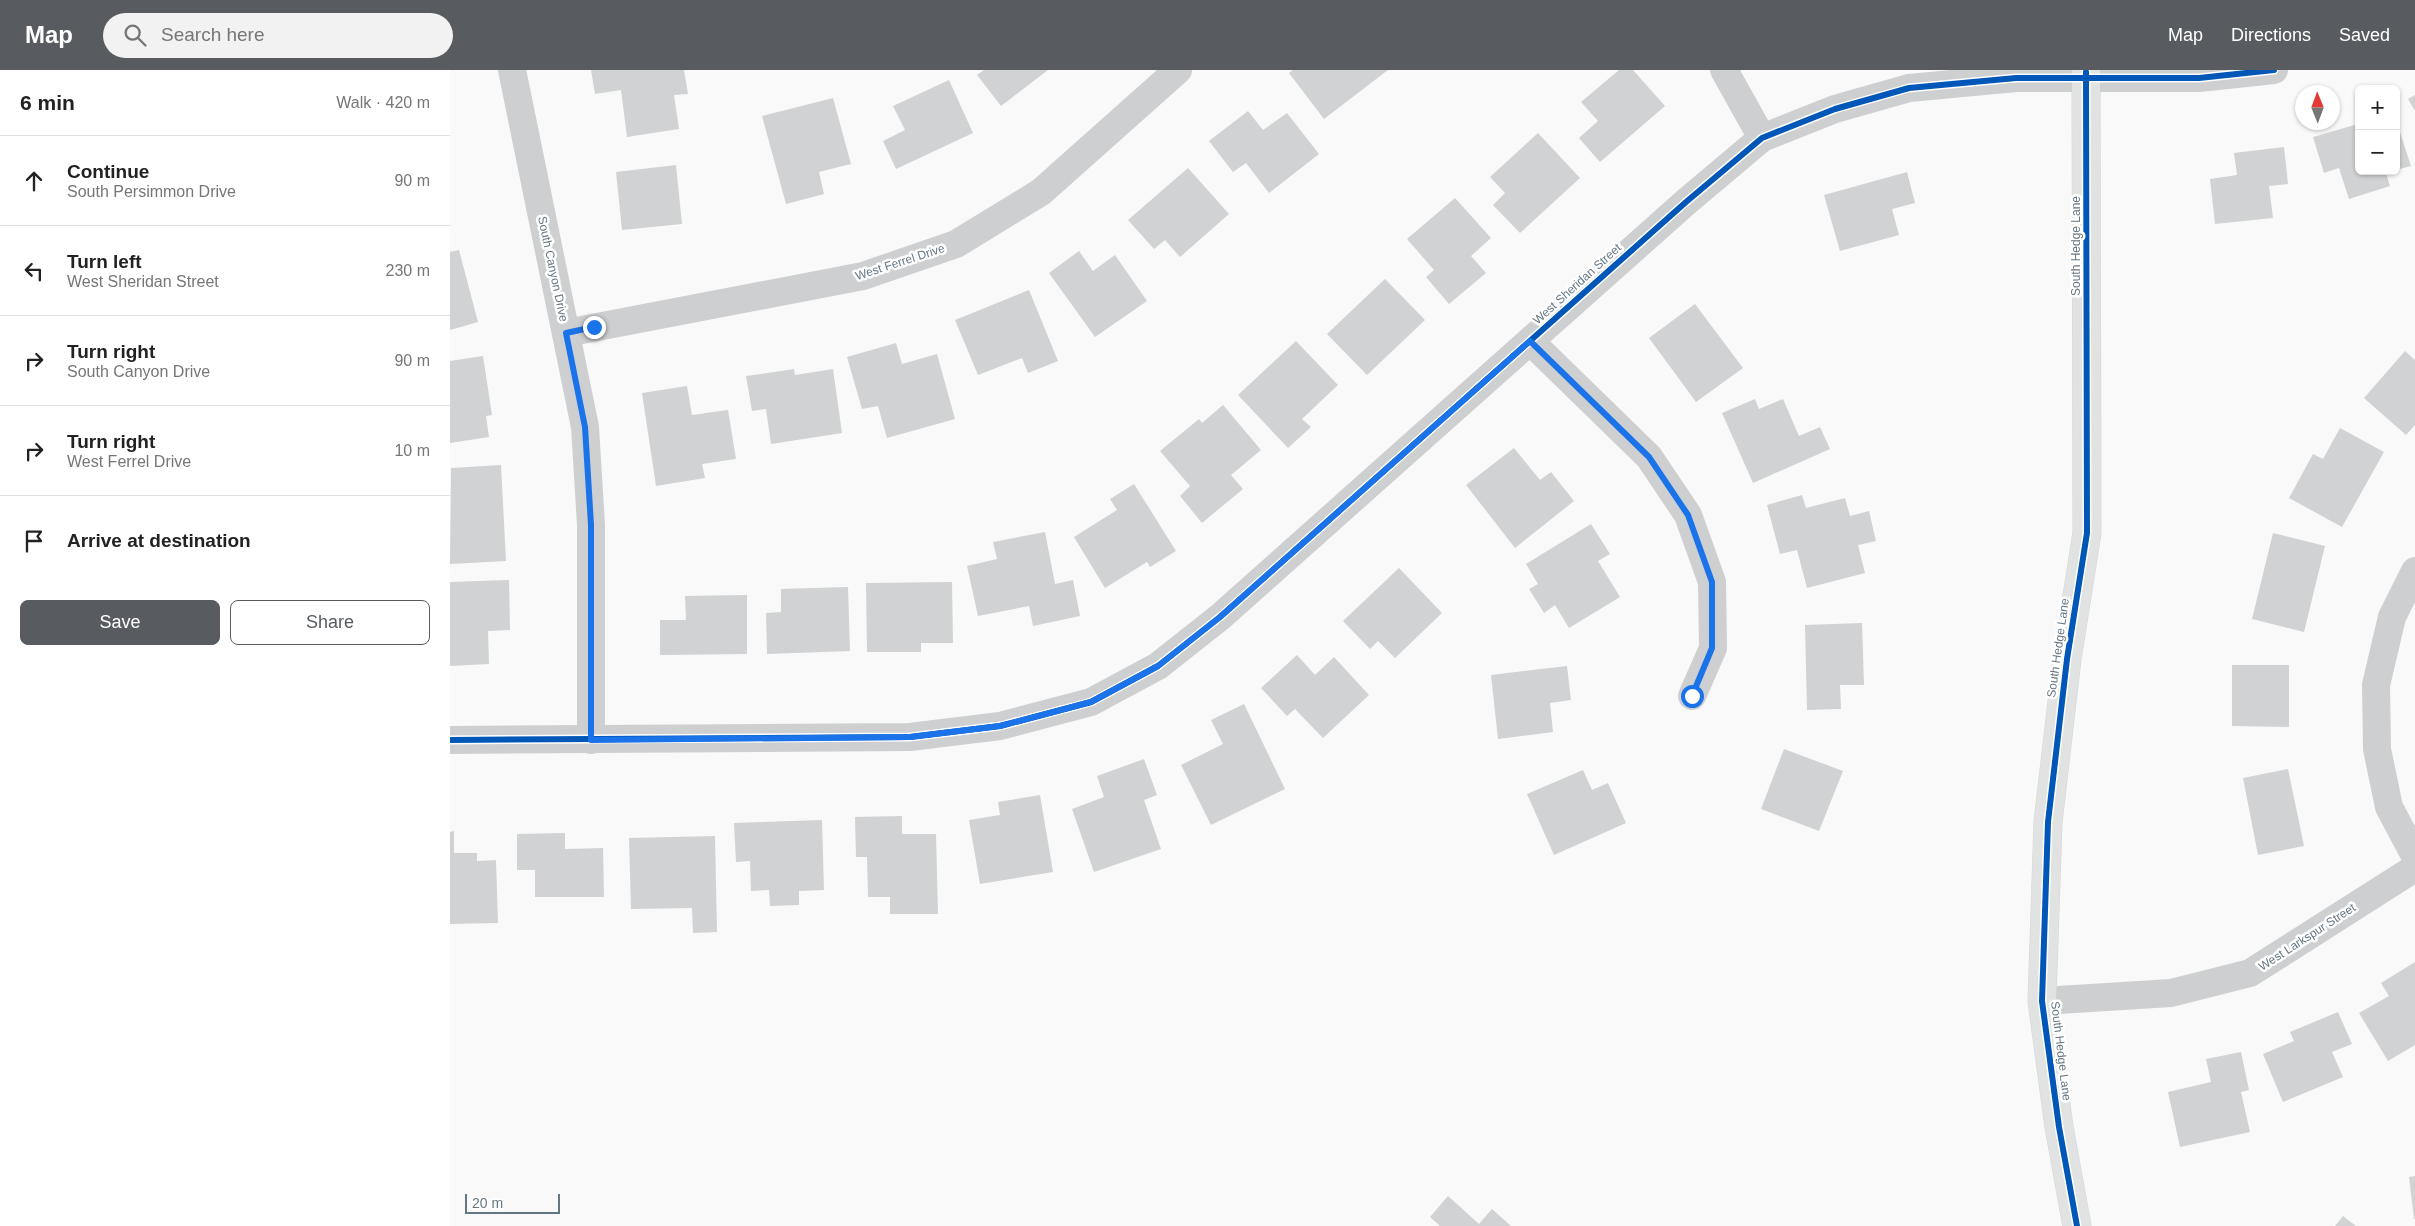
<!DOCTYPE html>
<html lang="en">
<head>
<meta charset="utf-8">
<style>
  body { margin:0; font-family:Arial,sans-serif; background:#f2f2f2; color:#222 }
  .controls { position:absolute; right:15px; top:15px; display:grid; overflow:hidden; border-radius:8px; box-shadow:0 1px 4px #0004 }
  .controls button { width:45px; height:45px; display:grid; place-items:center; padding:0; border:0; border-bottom:1px solid #e0e0e0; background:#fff; color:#222; font:25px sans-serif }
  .compass { position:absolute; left:1845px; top:15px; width:45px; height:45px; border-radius:50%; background:#fff; box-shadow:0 1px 4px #0004; rotate:359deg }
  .scale { position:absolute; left:15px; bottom:12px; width:95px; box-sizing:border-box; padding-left:5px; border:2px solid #657683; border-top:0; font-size:14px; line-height:18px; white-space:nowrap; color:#657683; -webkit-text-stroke:4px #fff; paint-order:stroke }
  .stop { position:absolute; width:15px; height:15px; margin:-11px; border:4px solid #1a73e8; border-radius:50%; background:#fff }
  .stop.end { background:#1a73e8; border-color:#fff; box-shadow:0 1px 5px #0008 }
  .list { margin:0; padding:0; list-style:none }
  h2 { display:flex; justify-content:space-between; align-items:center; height:65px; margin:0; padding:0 20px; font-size:21px }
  h2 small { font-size:16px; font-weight:400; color:#767676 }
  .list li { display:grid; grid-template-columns:32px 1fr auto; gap:15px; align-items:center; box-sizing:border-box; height:90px; padding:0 20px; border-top:1px solid #e0e0e0 }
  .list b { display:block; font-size:19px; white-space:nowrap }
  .list p { margin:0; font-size:16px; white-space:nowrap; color:#767676 }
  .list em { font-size:16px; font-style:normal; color:#767676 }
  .actions { display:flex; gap:10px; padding:15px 20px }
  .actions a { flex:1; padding:11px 0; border:1px solid #585c60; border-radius:8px; text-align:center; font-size:18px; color:#585c60 }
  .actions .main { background:#585c60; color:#fff }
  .icon { flex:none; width:28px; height:28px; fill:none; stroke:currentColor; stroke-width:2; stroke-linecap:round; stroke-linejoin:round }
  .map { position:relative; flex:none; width:1965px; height:1156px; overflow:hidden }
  header { display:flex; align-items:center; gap:30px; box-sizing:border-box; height:70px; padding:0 25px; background:#585c60; color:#fff }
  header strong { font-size:24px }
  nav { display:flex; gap:28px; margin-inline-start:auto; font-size:18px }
  .search { width:350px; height:45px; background:#f2f2f2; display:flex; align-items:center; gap:12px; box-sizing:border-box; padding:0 18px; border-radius:28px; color:#767676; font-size:19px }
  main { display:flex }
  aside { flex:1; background:#fff }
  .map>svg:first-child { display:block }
  .building { fill:#d0d2d3 }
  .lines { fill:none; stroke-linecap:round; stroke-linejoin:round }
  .secondary-casing { stroke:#d5d6d7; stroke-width:29 }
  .street { stroke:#cecfd0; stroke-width:28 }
  .secondary { stroke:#e1e2e2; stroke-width:28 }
  .cycleway-casing { stroke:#fff; stroke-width:9 }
  .cycleway { stroke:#0057b8; stroke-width:6 }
  .route { stroke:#1a73e8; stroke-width:6 }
  .labels { text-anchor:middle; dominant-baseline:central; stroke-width:5; stroke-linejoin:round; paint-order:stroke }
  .street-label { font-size:12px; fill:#657683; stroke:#fff }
</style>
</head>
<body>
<header>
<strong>Map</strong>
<div class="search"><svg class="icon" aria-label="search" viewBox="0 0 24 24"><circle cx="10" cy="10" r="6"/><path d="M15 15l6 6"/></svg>Search here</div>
<nav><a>Map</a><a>Directions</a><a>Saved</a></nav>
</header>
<main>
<aside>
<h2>6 min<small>Walk · 420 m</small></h2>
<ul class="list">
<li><svg class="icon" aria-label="ahead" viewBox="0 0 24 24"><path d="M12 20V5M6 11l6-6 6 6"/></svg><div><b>Continue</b><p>South Persimmon Drive</p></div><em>90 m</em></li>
<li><svg class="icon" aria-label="left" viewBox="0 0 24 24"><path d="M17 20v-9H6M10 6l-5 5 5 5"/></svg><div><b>Turn left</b><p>West Sheridan Street</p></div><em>230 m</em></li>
<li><svg class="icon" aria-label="right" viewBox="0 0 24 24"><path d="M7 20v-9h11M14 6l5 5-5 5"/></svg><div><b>Turn right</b><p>South Canyon Drive</p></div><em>90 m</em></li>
<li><svg class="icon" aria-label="right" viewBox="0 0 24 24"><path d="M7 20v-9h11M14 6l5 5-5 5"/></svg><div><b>Turn right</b><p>West Ferrel Drive</p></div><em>10 m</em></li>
<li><svg class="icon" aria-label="arrive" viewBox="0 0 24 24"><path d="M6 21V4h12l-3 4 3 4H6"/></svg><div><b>Arrive at destination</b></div></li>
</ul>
<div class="actions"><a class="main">Save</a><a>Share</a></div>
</aside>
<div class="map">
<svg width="1965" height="1156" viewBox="0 0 1965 1156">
  <rect width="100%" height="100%" fill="#f9f9f9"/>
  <g class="building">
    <polygon points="141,0 234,0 238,24 224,25 229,59 177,67 171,20 145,24"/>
    <polygon points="534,0 598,0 551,36 527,5"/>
    <polygon points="843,0 938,0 874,49 839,3"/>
    <polygon points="1169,0 1183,0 1215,36 1150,92 1129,68 1148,51 1131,32"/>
    <polygon points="499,10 523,63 446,99 433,71 455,60 443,36"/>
    <polygon points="1965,25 1965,41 1958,29"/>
    <polygon points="383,28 401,94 369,102 374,124 336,134 312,46"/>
    <polygon points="798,41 813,60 837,43 869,84 819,123 796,93 783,102 759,71"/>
    <polygon points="1946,50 1961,96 1946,100"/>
    <polygon points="1908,54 1909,101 1942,101 1936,103 1940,116 1899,129 1889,98 1874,103 1863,67"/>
    <polygon points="1088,63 1130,108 1070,163 1043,135 1055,123 1040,107"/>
    <polygon points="1834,77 1838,114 1819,116 1823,148 1765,154 1760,109 1787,105 1784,83"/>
    <polygon points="226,95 232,154 172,160 166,102"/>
    <polygon points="738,98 779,144 730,187 715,170 704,179 678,150"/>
    <polygon points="1457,102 1465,133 1442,139 1449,165 1390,181 1374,125"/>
    <polygon points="1005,128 1041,168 1021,186 1036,203 999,234 976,207 984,200 957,169"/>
    <polygon points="9,180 28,252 0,260 0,182"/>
    <polygon points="629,181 643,201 665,185 697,231 645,267 599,203"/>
    <polygon points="935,209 975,250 917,305 877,264"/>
    <polygon points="579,220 608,291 578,303 572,288 528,305 505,250"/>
    <polygon points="1245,234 1293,298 1246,332 1199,268"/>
    <polygon points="846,271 888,315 852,349 861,357 838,378 788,325"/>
    <polygon points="446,273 452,294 487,284 505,349 437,368 428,336 412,339 397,287"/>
    <polygon points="1955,281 1965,290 1965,355 1956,365 1914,328"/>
    <polygon points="33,286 42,345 36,346 39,367 0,373 0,291"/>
    <polygon points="344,299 345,305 383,299 392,363 321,374 316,339 302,341 296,306"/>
    <polygon points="237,316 242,345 278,340 286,389 252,394 255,408 206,416 192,323"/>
    <polygon points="1305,329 1309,339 1333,329 1349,366 1370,357 1380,379 1303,413 1272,343"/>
    <polygon points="773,335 811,380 781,405 793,419 752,453 730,426 740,416 710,381 749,349 752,353"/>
    <polygon points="1890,358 1934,382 1892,457 1839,428 1863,384 1873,389"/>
    <polygon points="1064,378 1090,410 1101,402 1124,431 1065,478 1016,415"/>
    <polygon points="51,395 56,491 0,494 1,398"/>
    <polygon points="684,414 726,481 700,497 697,492 655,518 624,467 667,440 660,429"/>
    <polygon points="1352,425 1356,438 1395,428 1400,446 1419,441 1426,471 1408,475 1415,503 1357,518 1347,480 1330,484 1317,435"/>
    <polygon points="1141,454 1160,484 1148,491 1170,527 1119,558 1105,535 1094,543 1079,519 1088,514 1076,494"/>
    <polygon points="595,462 605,514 623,510 630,546 583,556 579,536 528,546 517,496 547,489 543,472"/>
    <polygon points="1823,463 1875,476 1854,562 1802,549"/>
    <polygon points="949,498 992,543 945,588 928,571 920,579 893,551"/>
    <polygon points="59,510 60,560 38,561 39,594 0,596 0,512"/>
    <polygon points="502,512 503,573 471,573 471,582 417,582 416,513"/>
    <polygon points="398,517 400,581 317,584 316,543 331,542 331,519"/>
    <polygon points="297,525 297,584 210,585 210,550 236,550 235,526"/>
    <polygon points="1412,553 1414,615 1390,615 1391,639 1357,640 1355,555"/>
    <polygon points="847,585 865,605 884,587 919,625 873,668 845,639 837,646 811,618"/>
    <polygon points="1782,595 1839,595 1839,657 1782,656"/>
    <polygon points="1117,596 1121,630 1100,633 1103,662 1048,669 1041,605"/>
    <polygon points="794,634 835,719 761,755 731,695 773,674 761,650"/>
    <polygon points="1334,679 1393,701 1369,761 1311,739"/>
    <polygon points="694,689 707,725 694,730 711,779 644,802 622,739 654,727 647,706"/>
    <polygon points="1838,699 1854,776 1808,785 1793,708"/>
    <polygon points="1133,700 1142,720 1158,713 1176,753 1104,785 1077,724"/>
    <polygon points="590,725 603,802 530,814 519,750 550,745 548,732"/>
    <polygon points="452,746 452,764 486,764 488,844 440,844 440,827 418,827 417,787 406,787 405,747"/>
    <polygon points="372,750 374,820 349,821 349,835 320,836 319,820 301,821 300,791 286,792 284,753"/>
    <polygon points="4,761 4,783 27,783 27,791 46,790 48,853 0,854 0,762"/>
    <polygon points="115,763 115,779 153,778 154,827 85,827 85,800 67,800 67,764"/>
    <polygon points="265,766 267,862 243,863 242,838 181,839 179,768"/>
    <polygon points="1965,892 1965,975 1938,991 1909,943 1939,926 1931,913"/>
    <polygon points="1888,942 1902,974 1882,982 1893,1007 1833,1032 1813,984 1844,971 1840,962"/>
    <polygon points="1791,982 1799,1020 1791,1022 1800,1062 1730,1077 1718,1022 1761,1012 1756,989"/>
    <polygon points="1965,1106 1965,1149 1964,1149 1959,1107"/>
    <polygon points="998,1126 1029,1154 1042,1139 1061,1156 990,1156 980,1147"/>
    <polygon points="1893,1146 1906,1156 1885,1156"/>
  </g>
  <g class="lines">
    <defs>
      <polyline id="secondary" points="1627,1156 1609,1057 1592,931 1598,752 1617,589 1637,463 1636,0"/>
    </defs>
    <use href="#secondary" class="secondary-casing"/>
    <g class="street">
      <polyline points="62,0 135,357 141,455 141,670"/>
      <polyline points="1274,0 1312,68"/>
      <polyline points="116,263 413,206 506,174 591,122 728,0"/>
      <polyline points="1080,271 1199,387 1238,445 1262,512 1263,578 1242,626"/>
      <polyline points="1965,501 1942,547 1926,615 1927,679 1939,737 1965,786"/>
      <polyline points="0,670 460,667 550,656 641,632 708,596 770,547 1236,132 1312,68 1385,39 1459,18 1566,8 1749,8 1824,0"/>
      <polyline points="1592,931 1721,923 1800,903 1965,798"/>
    </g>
    <use href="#secondary" class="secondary"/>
    <defs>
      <g id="cycleway">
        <polyline points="0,670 460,667 550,656 641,632 708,596 770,547 1236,132 1312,68 1385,39 1459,18 1566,8 1749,8 1824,0"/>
        <polyline points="1627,1156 1609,1057 1592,931 1598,752 1617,589 1637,463 1636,2"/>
      </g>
    </defs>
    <use href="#cycleway" class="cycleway-casing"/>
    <use href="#cycleway" class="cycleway"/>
  </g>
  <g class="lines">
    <polyline class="route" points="144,257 116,263 135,357 141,455 141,670 460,667 550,656 641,632 708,596 770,547 1080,271 1199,387 1238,445 1262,512 1262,578 1242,626"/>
  </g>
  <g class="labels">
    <g class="street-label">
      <text transform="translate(1626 176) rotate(-90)">South Hedge Lane</text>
      <text transform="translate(450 192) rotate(-18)">West Ferrel Drive</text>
      <text transform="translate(103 199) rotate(78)">South Canyon Drive</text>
      <text transform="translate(1127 214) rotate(-42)">West Sheridan Street</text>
      <text transform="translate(1608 578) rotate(-82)">South Hedge Lane</text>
      <text transform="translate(1857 867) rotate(-33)">West Larkspur Street</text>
      <text transform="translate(1611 981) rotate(83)">South Hedge Lane</text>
    </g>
  </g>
</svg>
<div class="controls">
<button>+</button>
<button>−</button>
</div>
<svg class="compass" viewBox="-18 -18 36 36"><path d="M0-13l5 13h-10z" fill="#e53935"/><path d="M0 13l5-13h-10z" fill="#767676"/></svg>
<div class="scale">20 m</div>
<div class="stop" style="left:1242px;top:626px"></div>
<div class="stop end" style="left:144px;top:257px"></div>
</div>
</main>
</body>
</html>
